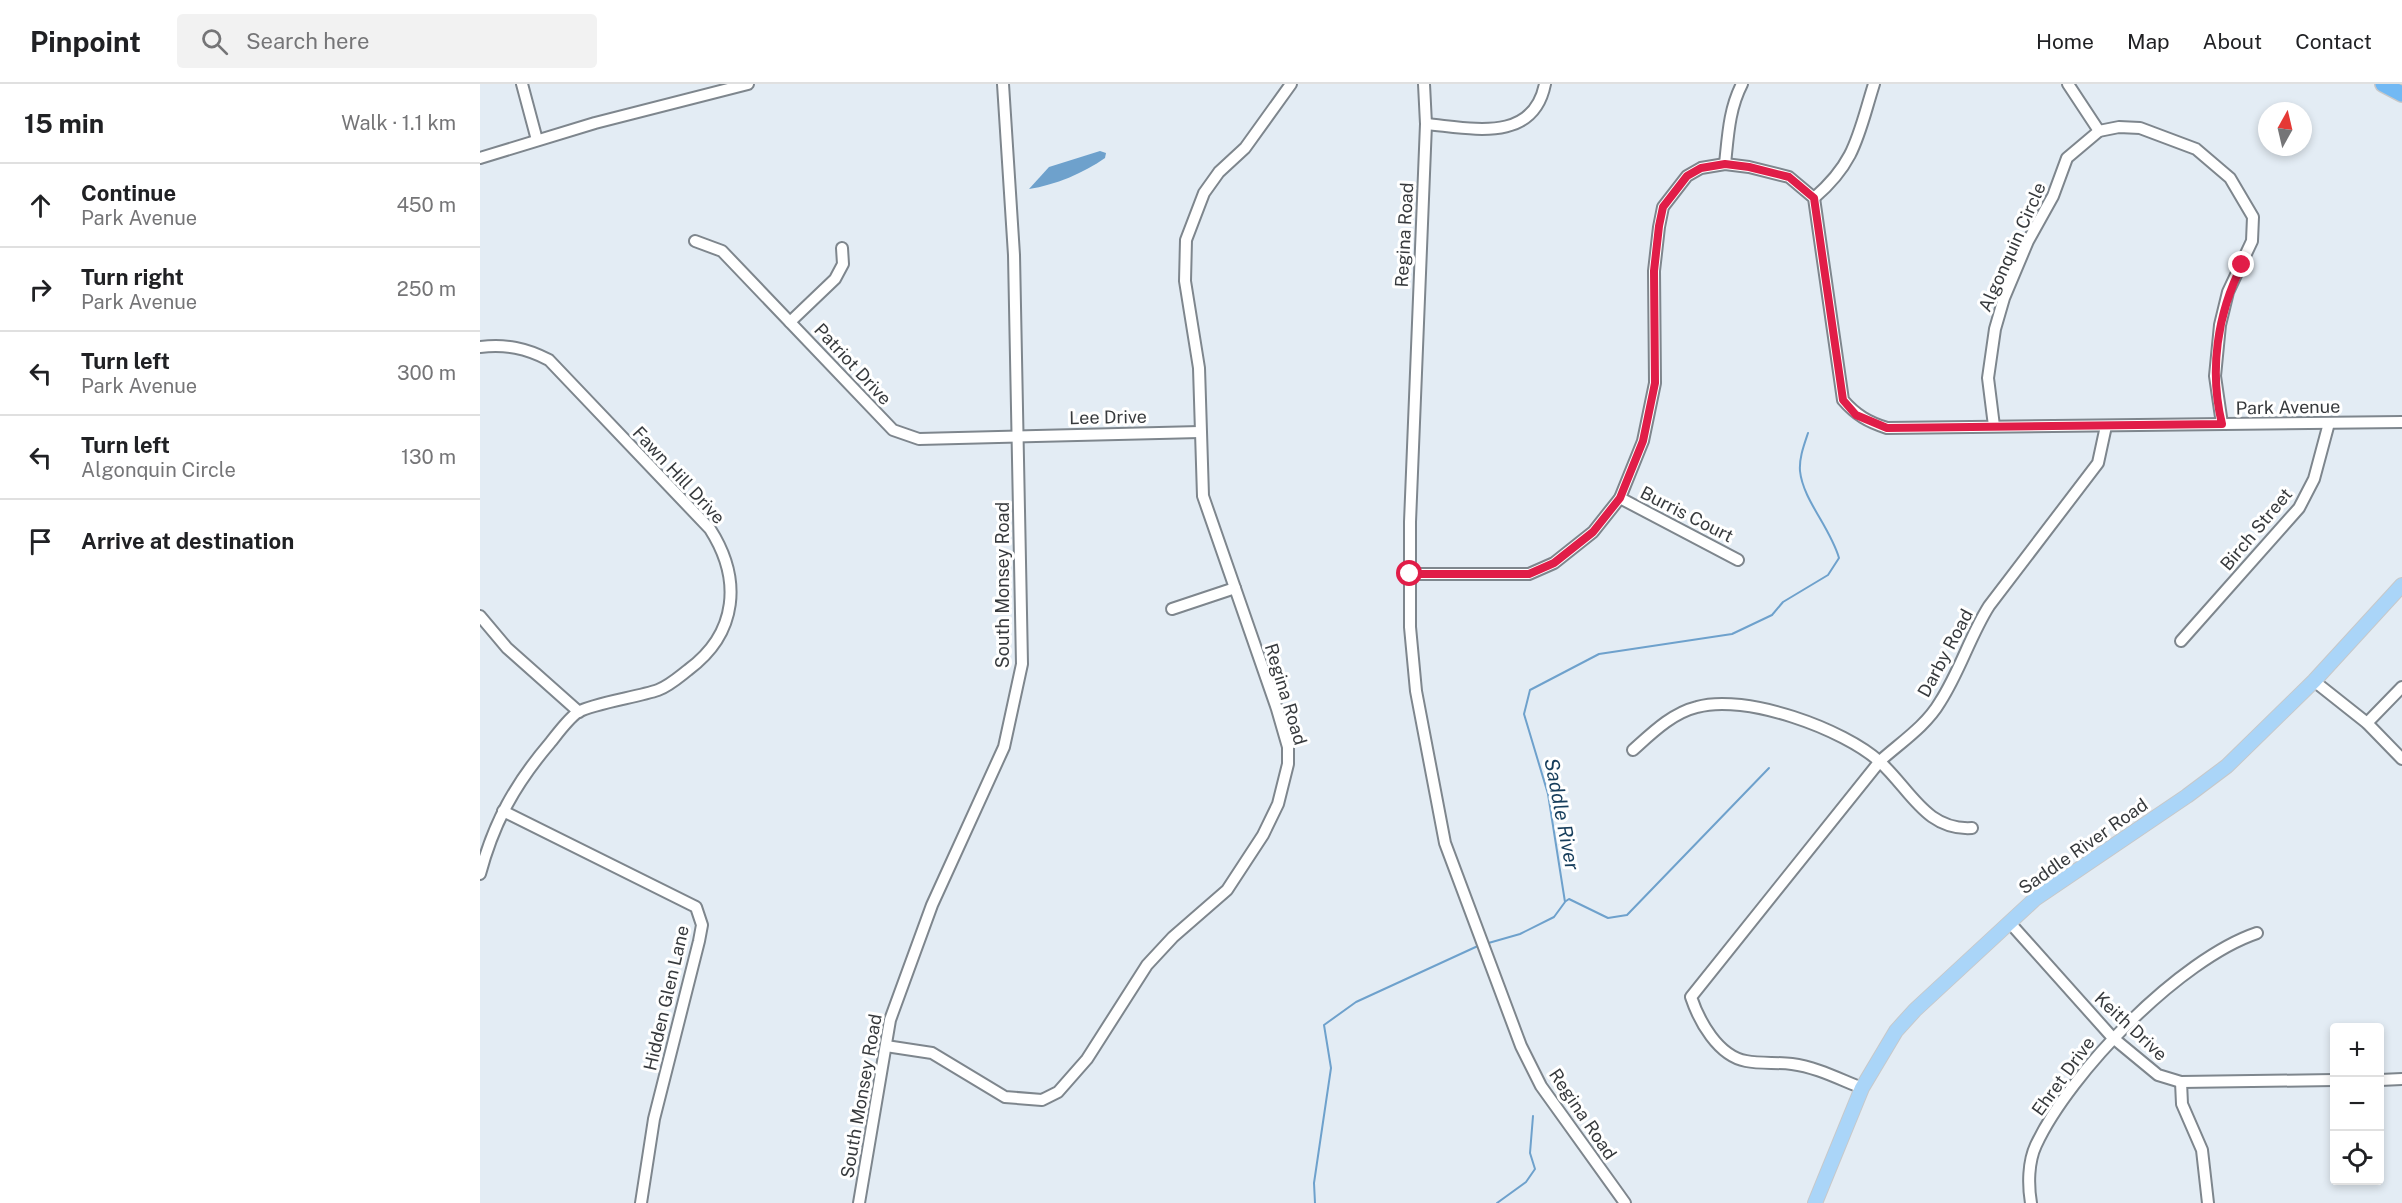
<!DOCTYPE html>
<html lang="en">
<head>
<meta charset="utf-8">
<style>
  body { margin:0; font-family:"Public Sans",sans-serif; background:#f2f2f2; color:#202124 }
  .controls { position:absolute; right:18px; bottom:18px; display:grid; overflow:hidden; border-radius:6px; box-shadow:0 3px 9px #0003 }
  .controls button { width:54px; height:54px; display:grid; place-items:center; padding:0; border:0; border-bottom:2px solid #e0e0e0; background:#fff; color:#202124; font:30px sans-serif }
  .compass { position:absolute; left:1778px; top:18px; width:54px; height:54px; border-radius:50%; background:#fff; box-shadow:0 3px 9px #0003; rotate:8deg }
  .stop { position:absolute; width:18px; height:18px; margin:-14px; border:4px solid #e11d48; border-radius:50%; background:#fff }
  .stop.end { background:#e11d48; border-color:#fff; box-shadow:0 2px 6px #0008 }
  .list { margin:0; padding:0; list-style:none }
  h2 { display:flex; justify-content:space-between; align-items:center; height:78px; margin:0; padding:0 24px; font-size:26px }
  h2 small { font-size:20px; font-weight:400; color:#757577 }
  .list li { display:grid; grid-template-columns:39px 1fr auto; gap:18px; align-items:center; box-sizing:border-box; height:84px; padding:0 24px; border-top:2px solid #e0e0e0 }
  .list b { display:block; font-size:22px; white-space:nowrap }
  .list p { margin:0; font-size:20px; white-space:nowrap; color:#757577 }
  .list em { font-size:20px; font-style:normal; color:#757577 }
  .icon { flex:none; width:33px; height:33px; fill:none; stroke:currentColor; stroke-width:2; stroke-linecap:round; stroke-linejoin:round }
  .map { position:relative; flex:none; width:1922px; height:1119px; overflow:hidden }
  header { display:flex; align-items:center; gap:36px; box-sizing:border-box; height:84px; padding:0 30px; background:#fff; border-bottom:2px solid #e0e0e0 }
  header strong { font-size:28px }
  nav { display:flex; gap:33px; margin-inline-start:auto; font-size:21px }
  .search { width:420px; height:54px; background:#f2f2f2; display:flex; align-items:center; gap:15px; box-sizing:border-box; padding:0 21px; border-radius:6px; color:#757577; font-size:22px }
  main { display:flex }
  aside { flex:1; background:#fff }
  .map>svg:first-child { display:block }
  .water { fill:#6ea1cc }
  .lines { fill:none; stroke-linecap:round; stroke-linejoin:round }
  .stream { stroke:#6ea1cc; stroke-width:2 }
  .minor-casing { stroke:#7e868d; stroke-width:14 }
  .major-casing { stroke:#c7c8c9; stroke-width:16 }
  .highway-casing { stroke:#c7c8c9; stroke-width:18 }
  .minor { stroke:#fff; stroke-width:10 }
  .major { stroke:#aad5f8; stroke-width:14 }
  .highway { stroke:#72b9f4; stroke-width:15 }
  .route { stroke:#e11d48; stroke-width:8 }
  .labels { text-anchor:middle; dominant-baseline:central; stroke-width:6; stroke-linejoin:round; paint-order:stroke }
  .street-label { font-size:18px; fill:#373a3d; stroke:#fff }
  .water-label { font-size:20px; font-style:italic; fill:#163d5b; stroke:#fff }
</style>
</head>
<body>
<header>
<strong>Pinpoint</strong>
<div class="search"><svg class="icon" aria-label="search" viewBox="0 0 24 24"><circle cx="10" cy="10" r="6"/><path d="M15 15l6 6"/></svg>Search here</div>
<nav><a>Home</a><a>Map</a><a>About</a><a>Contact</a></nav>
</header>
<main>
<aside>
<h2>15 min<small>Walk · 1.1 km</small></h2>
<ul class="list">
<li><svg class="icon" aria-label="ahead" viewBox="0 0 24 24"><path d="M12 20V5M6 11l6-6 6 6"/></svg><div><b>Continue</b><p>Park Avenue</p></div><em>450 m</em></li>
<li><svg class="icon" aria-label="right" viewBox="0 0 24 24"><path d="M7 20v-9h11M14 6l5 5-5 5"/></svg><div><b>Turn right</b><p>Park Avenue</p></div><em>250 m</em></li>
<li><svg class="icon" aria-label="left" viewBox="0 0 24 24"><path d="M17 20v-9H6M10 6l-5 5 5 5"/></svg><div><b>Turn left</b><p>Park Avenue</p></div><em>300 m</em></li>
<li><svg class="icon" aria-label="left" viewBox="0 0 24 24"><path d="M17 20v-9H6M10 6l-5 5 5 5"/></svg><div><b>Turn left</b><p>Algonquin Circle</p></div><em>130 m</em></li>
<li><svg class="icon" aria-label="arrive" viewBox="0 0 24 24"><path d="M6 21V4h12l-3 4 3 4H6"/></svg><div><b>Arrive at destination</b></div></li>
</ul>
</aside>
<div class="map">
<svg width="1922" height="1119" viewBox="0 0 1922 1119">
  <rect width="100%" height="100%" fill="#e3ecf4"/>
  <path class="water" d="M620 67 626 69 625 74C604 89 575 101 549 105L569 83Z"/>
  <g class="lines">
    <g class="stream">
      <polyline points="1086,817 1089,815 1128,834 1147,831 1289,684"/>
      <path d="M1005 860 1040 850 1074 833 1085 818 1068 710 1044 630 1050 606 1119 570 1252 550 1292 531 1303 518 1348 491 1359 474C1350 443 1323 416 1320 387 1319 374 1324 361 1328 349"/>
      <polyline points="835,1119 834,1099 851,984 844,941 876,918 1000,861"/>
      <polyline points="1017,1119 1046,1098 1055,1085 1050,1069 1053,1032"/>
    </g>
    <defs>
      <g id="minor">
        <polyline points="42,0 57,56"/>
        <polyline points="944,0 946,40 930,438 930,543 936,607 965,759 1041,962 1061,1002 1145,1119"/>
        <polyline points="1588,0 1619,47"/>
        <path d="M946 40C991 44 1053 60 1065 0"/>
        <polyline points="0,74 115,39 268,0"/>
        <path d="M1245 80C1248 52 1249 25 1262 0"/>
        <path d="M1334 114C1376 78 1378 51 1394 0"/>
        <polyline points="215,157 242,167 413,346 439,355 720,348"/>
        <polyline points="310,238 355,195 363,180 362,164"/>
        <path d="M0 263C26 260 46 264 69 276L230 445C262 495 258 549 208 586 199 593 189 602 178 606 158 613 114 619 98 628 88 635 78 649 70 659 35 700 14 738 0 790"/>
        <polyline points="1514,342 1508,294 1515,245 1524,214 1548,157 1573,112 1587,74 1619,47 1639,43 1660,44 1716,65 1750,94 1773,133 1772,157 1748,208 1740,241 1735,292 1742,340"/>
        <polyline points="1140,414 1258,476"/>
        <path d="M930 490H1049L1074 479 1113 448 1140 414 1163 357 1175 299 1174 187 1179 143 1183 123 1207 92 1221 84 1245 80 1269 83 1309 93 1334 114 1363 316C1376 331 1388 338 1407 344L1922 338"/>
        <polyline points="692,525 755,504"/>
        <polyline points="0,532 27,564 99,628"/>
        <polyline points="1701,557 1819,424 1834,395 1849,339"/>
        <polyline points="1834,597 1887,639 1922,675"/>
        <polyline points="1887,639 1922,603"/>
        <path d="M1153 666C1172 649 1192 629 1217 623 1265 609 1364 645 1400 678 1430 705 1446 747 1492 744"/>
        <polyline points="23,727 216,823 222,841 219,857 174,1035 161,1119"/>
        <polyline points="1530,839 1632,953 1678,991 1701,998 1854,996"/>
        <polyline points="406,962 452,969 525,1013 562,1016 578,1008 607,975 667,881 693,853 747,806 783,751 798,720 808,680 808,663 797,625 723,412 719,284 705,197 706,156 724,109 739,88 765,64 811,0"/>
        <polyline points="1900,996 1922,995"/>
        <polyline points="1701,998 1702,1020 1722,1066 1728,1119"/>
        <path d="M1382 1004C1359 995 1336 983 1312 980 1296 978 1281 980 1266 977 1238 972 1219 937 1211 913L1400 677C1420 659 1446 642 1460 618 1480 587 1490 552 1509 522L1618 379 1626 342"/>
        <polyline points="379,1119 410,936 452,821 524,663 542,580 534,171 523,0"/>
        <path d="M1551 1119C1548 1101 1548 1078 1556 1061 1590 988 1700 875 1777 849"/>
      </g>
      <polyline id="major" points="1335,1119 1382,1004 1416,947 1435,926 1555,815 1707,712 1747,682 1834,597 1922,501"/>
      <polyline id="highway" points="1903,0 1922,10"/>
    </defs>
    <use href="#minor" class="minor-casing"/>
    <use href="#major" class="major-casing"/>
    <use href="#highway" class="highway-casing"/>
    <use href="#minor" class="minor"/>
    <use href="#major" class="major"/>
    <use href="#highway" class="highway"/>
  </g>
  <g class="lines">
    <path class="route" d="M930 490H1049L1074 479 1113 448 1140 414 1163 357 1175 299 1174 187 1179 142 1183 123 1207 92 1221 84 1245 80 1269 83 1309 93 1334 114 1363 316 1376 331 1407 344 1742 340C1729 287 1737 230 1762 181"/>
  </g>
  <g class="labels">
    <g class="street-label">
      <text transform="translate(924 151) rotate(-87)">Regina Road</text>
      <text transform="translate(1532 163) rotate(-66)">Algonquin Circle</text>
      <text transform="translate(373 280) rotate(47)">Patriot Drive</text>
      <text transform="translate(1808 323) rotate(-1)">Park Avenue</text>
      <text transform="translate(628 333) rotate(-1)">Lee Drive</text>
      <text transform="translate(199 391) rotate(47)">Fawn Hill Drive</text>
      <text transform="translate(1207 430) rotate(27)">Burris Court</text>
      <text transform="translate(1776 445) rotate(-50)">Birch Street</text>
      <text transform="translate(522 501) rotate(-90)">South Monsey Road</text>
      <text transform="translate(1465 569) rotate(-62)">Darby Road</text>
      <text transform="translate(806 610) rotate(73)">Regina Road</text>
      <text transform="translate(1603 762) rotate(-35)">Saddle River Road</text>
      <text transform="translate(186 914) rotate(-77)">Hidden Glen Lane</text>
      <text transform="translate(1651 942) rotate(43)">Keith Drive</text>
      <text transform="translate(1583 992) rotate(-54)">Ehret Drive</text>
      <text transform="translate(381 1012) rotate(-80)">South Monsey Road</text>
      <text transform="translate(1103 1030) rotate(56)">Regina Road</text>
    </g>
    <g class="water-label">
      <text transform="translate(1082 730) rotate(79)">Saddle River</text>
    </g>
  </g>
</svg>
<div class="controls">
<button>+</button>
<button>−</button>
<button><svg class="icon" aria-label="locate" viewBox="0 0 24 24"><circle cx="12" cy="12" r="6"/><path d="M12 2v4M12 18v4M2 12h4M18 12h4"/></svg></button>
</div>
<svg class="compass" viewBox="-18 -18 36 36"><path d="M0-13l5 13h-10z" fill="#e53935"/><path d="M0 13l5-13h-10z" fill="#757577"/></svg>
<div class="stop" style="left:930px;top:490px"></div>
<div class="stop end" style="left:1762px;top:181px"></div>
</div>
</main>
</body>
</html>
